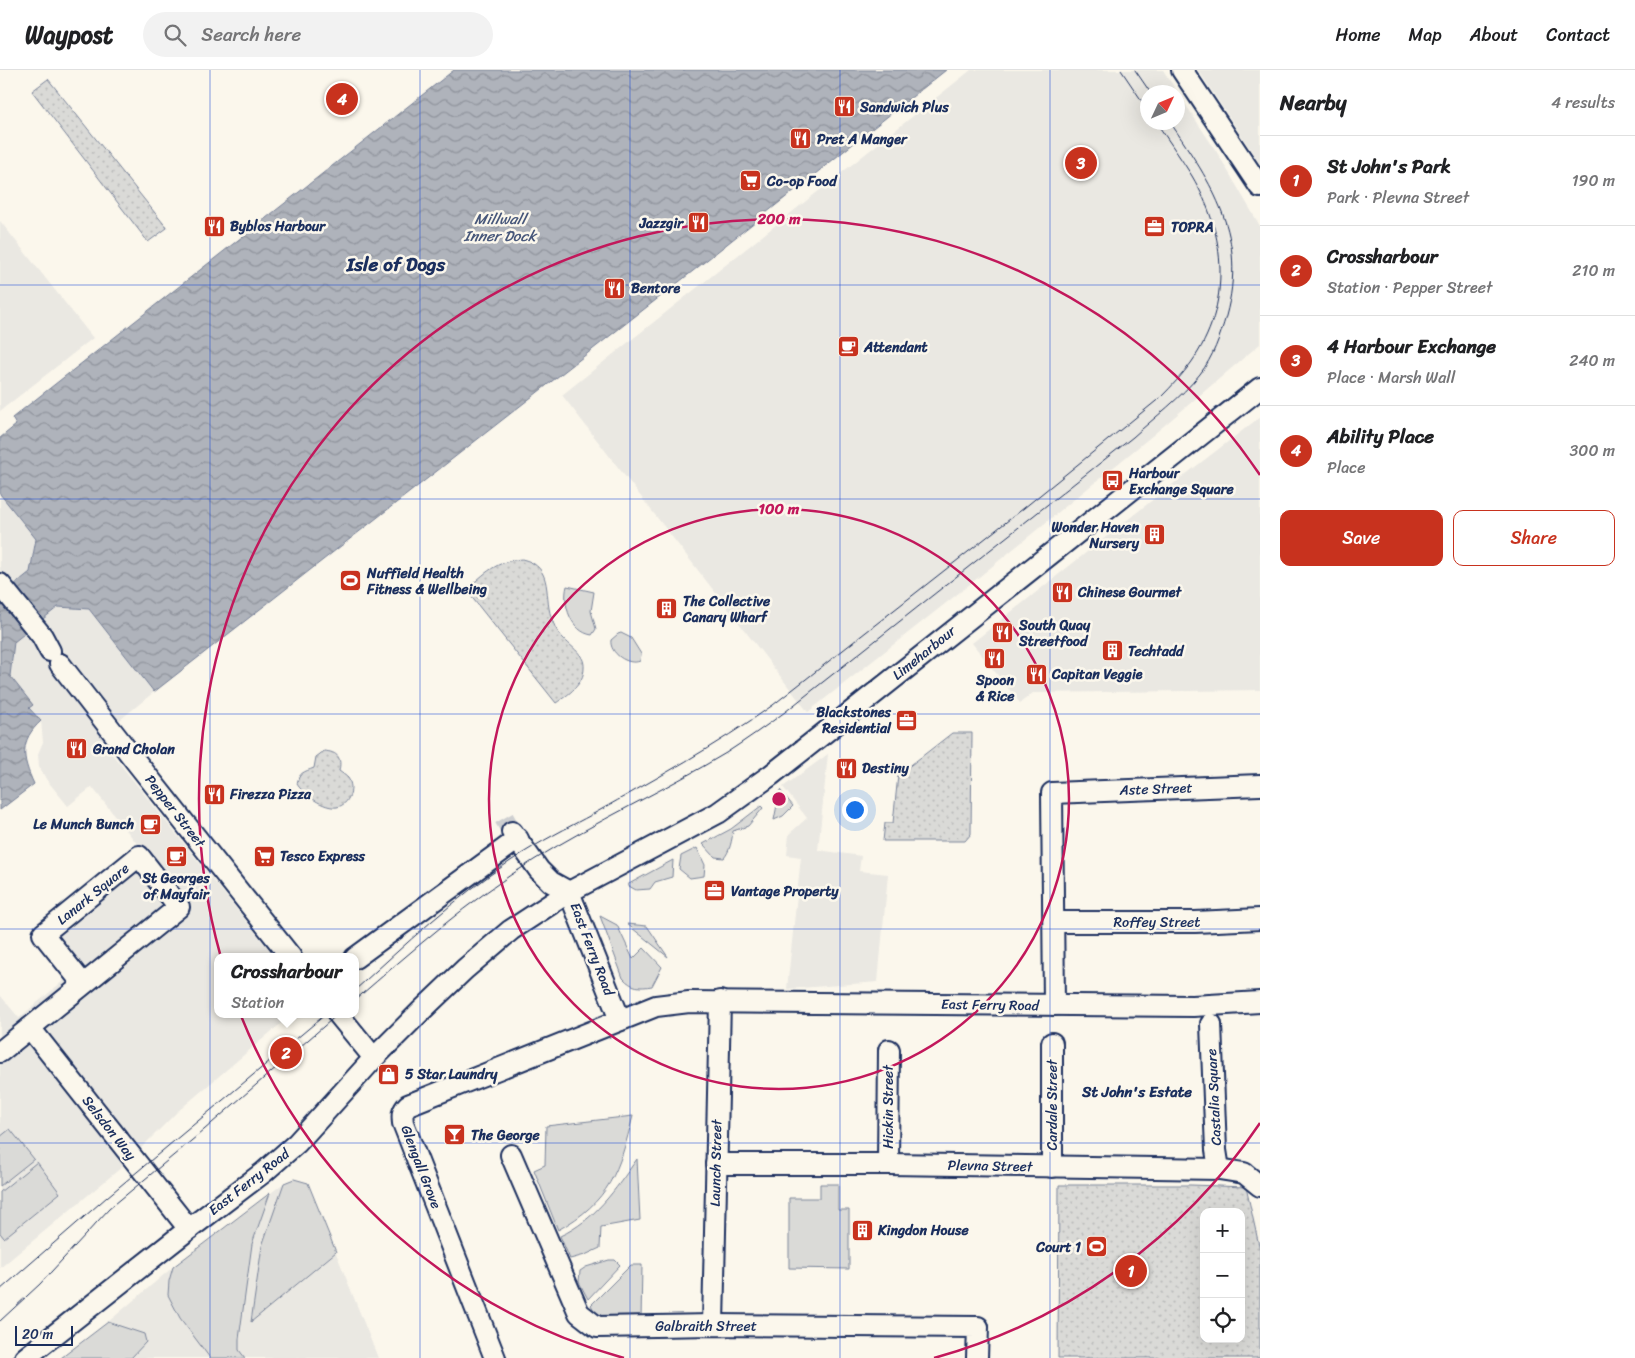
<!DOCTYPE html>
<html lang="en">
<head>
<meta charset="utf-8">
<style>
  body { margin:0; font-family:Sriracha,sans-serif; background:#f2f2f2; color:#202124 }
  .controls { position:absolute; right:15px; bottom:15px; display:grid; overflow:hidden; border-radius:10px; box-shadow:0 5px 20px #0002 }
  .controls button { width:45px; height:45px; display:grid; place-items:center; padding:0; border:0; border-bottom:1px solid #e0e0e0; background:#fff; color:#202124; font:25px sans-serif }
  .compass { position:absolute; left:1140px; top:15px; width:45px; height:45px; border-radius:50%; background:#fff; box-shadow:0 5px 20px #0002; rotate:46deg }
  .scale { position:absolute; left:15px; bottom:12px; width:58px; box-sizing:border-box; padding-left:5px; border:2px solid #1b2f5e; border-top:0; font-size:14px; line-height:18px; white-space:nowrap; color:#1b2f5e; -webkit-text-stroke:4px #fbf7ec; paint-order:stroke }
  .you { position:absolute; left:854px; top:739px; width:18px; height:18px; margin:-12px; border:4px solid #fff; border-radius:50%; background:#1a73e8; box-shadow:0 0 0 8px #1a73e833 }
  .badge { display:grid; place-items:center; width:32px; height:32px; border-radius:50%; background:#c8321e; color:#fff; font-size:16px; font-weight:700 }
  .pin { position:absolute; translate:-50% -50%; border:2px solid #fff; box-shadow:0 1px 5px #0006 }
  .popup { position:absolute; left:214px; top:883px; width:145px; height:65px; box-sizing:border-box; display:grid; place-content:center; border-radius:10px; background:#fff; filter:drop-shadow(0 1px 4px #0005); font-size:16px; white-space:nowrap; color:#757577 }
  .popup b { font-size:19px; color:#202124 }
  .popup::after { content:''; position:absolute; left:50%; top:100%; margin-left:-10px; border:10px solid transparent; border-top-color:#fff }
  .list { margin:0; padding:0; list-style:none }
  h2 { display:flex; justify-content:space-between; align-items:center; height:65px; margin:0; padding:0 20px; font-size:21px }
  h2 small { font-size:16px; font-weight:400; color:#757577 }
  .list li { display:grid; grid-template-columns:32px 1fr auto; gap:15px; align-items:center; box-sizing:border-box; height:90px; padding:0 20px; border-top:1px solid #e0e0e0 }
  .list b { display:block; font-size:19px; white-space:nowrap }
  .list p { margin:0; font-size:16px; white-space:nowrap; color:#757577 }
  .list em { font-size:16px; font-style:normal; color:#757577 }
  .actions { display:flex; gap:10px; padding:15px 20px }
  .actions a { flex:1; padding:11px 0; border:1px solid #c8321e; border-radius:10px; text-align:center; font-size:18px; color:#c8321e }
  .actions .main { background:#c8321e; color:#fff }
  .icon { flex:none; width:28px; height:28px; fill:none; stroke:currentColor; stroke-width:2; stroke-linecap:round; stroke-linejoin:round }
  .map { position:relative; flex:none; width:1260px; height:1288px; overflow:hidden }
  header { display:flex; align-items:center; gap:30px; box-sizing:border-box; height:70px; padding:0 25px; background:#fff; border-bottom:1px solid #e0e0e0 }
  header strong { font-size:24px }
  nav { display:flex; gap:28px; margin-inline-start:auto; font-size:18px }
  .search { width:350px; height:45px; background:#f2f2f2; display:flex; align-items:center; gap:12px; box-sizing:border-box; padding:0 18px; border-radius:28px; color:#757577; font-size:19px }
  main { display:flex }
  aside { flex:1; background:#fff }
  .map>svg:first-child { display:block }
  .built { fill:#eae8e2; fill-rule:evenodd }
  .grass { fill:#dadad7; stroke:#7a849a }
  .park { fill:url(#park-dots); stroke:#7a849a; fill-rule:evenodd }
  .water { fill:url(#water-waves); stroke:#747e96 }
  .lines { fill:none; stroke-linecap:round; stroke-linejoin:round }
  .minor-tunnel { stroke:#cecfd0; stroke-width:20; stroke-dasharray:20 10; stroke-linecap:butt }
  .minor-casing { stroke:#1b2f5e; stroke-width:24 }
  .minor { stroke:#fbf7ec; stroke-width:20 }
  .tram { stroke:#1b2f5e; stroke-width:1 }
  .grid { fill:none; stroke:#1d4ed8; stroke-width:1; stroke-opacity:0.55 }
  .ring { fill:none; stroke:#c2185b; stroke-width:2.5 }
  .labels { text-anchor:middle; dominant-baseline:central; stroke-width:5; stroke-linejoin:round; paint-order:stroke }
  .poi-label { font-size:14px; font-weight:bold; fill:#1b2f5e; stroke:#fbf7ec; text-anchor:start }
  .street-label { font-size:14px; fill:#1b2f5e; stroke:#fbf7ec }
  .water-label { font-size:15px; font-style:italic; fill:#47577a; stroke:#fbf7ec }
  .neighbourhood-label { font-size:15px; font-weight:bold; fill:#1b2f5e; stroke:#fbf7ec }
  .district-label { font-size:19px; font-weight:bold; fill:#1b2f5e; stroke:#fbf7ec }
  .centre { fill:#c2185b; stroke:#fbf7ec; stroke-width:2.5 }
  .ring-label { font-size:15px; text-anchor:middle; font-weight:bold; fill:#c2185b; stroke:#fbf7ec; stroke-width:5; stroke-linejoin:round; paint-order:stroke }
</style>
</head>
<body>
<header>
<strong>Waypost</strong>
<div class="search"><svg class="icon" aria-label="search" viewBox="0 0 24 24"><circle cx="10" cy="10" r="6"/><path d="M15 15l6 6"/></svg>Search here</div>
<nav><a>Home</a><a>Map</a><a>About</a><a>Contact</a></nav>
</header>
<main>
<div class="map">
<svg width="1260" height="1288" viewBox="0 0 1260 1288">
  <defs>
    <pattern id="park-dots" width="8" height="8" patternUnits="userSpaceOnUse" patternTransform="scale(1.25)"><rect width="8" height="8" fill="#dadad7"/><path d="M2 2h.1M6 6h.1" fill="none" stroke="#babbbb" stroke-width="1.8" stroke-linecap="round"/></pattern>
    <pattern id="water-waves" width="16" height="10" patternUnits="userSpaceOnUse" patternTransform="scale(1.25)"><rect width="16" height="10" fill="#afb3bb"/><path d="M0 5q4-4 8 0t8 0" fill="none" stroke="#8e929b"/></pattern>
  </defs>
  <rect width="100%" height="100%" fill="#fbf7ec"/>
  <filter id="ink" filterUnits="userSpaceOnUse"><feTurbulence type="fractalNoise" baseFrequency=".02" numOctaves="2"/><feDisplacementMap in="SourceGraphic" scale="10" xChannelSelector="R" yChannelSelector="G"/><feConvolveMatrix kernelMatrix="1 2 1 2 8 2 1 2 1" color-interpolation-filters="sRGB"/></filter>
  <g filter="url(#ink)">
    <g class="built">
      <path d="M971 0H1163L1218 84 1260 156V274L1153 365 979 507 808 642 562 325ZM1148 22H1178V52H1148Z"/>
      <polygon points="1198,0 1260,0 1260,94"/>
      <polygon points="0,151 93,268 0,341"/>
      <polygon points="1260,347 1260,620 1033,623 1020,633 972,573 1155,428"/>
      <polygon points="0,424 36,469 30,502 0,526"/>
      <polygon points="58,537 89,539 154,622 104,663 104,674 275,887 217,887 217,944 292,944 177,1042 122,1097 0,1198 0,925 19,948 69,906 33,860 138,775 92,717 68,736 46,709 39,696 38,684 43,672 41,651 29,637 32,635 10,607 14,572"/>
      <polygon points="828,684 818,780 861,786 859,801 888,804 878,912 787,919 801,787 787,785 789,764 807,748 783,717"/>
      <polygon points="294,1109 308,1113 378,1288 61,1288 108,1252 173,1197 284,1113"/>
    </g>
    <g class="grass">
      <path d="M567 516 594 522 591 541 596 559 592 565C571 562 562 534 567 516Z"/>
      <path d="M621 563 631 568 641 584 640 591C628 596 609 583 611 570L618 564Z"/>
      <polygon points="780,720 793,736 783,746 774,750"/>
      <path d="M761 736 763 738 748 756 733 761C732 770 730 781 724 788L715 787 703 774 731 759Z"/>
      <polygon points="697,778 705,795 704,806 690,808 679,799 681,786"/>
      <polygon points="673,790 672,807 655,812 650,819 636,820 627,815"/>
      <path d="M600 846 617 855 633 889 644 878 662 897 652 916C640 918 632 918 623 908Z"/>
      <polygon points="627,854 647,856 668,887"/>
      <path d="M633 1046C619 1101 610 1131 558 1160L534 1100 545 1095 546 1056Z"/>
      <polygon points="10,1059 34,1089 0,1116 0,1067"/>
      <path d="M637 1089 640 1150 601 1157 600 1178 585 1185 570 1189 560 1166C595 1150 615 1120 637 1089Z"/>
      <polygon points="37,1092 60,1123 4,1168 0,1163 0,1122"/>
      <polygon points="294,1109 308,1113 336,1182 251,1252 262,1176 284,1113"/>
      <polygon points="820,1114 838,1114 838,1140 849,1140 849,1199 789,1198 789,1128 820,1128"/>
      <polygon points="270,1123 252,1174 239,1269 239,1280 245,1288 210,1288 180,1248 168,1225 169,1211 173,1197"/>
      <polygon points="609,1190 615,1190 620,1195 588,1229 579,1212 580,1201 586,1197"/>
      <polygon points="631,1195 642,1195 641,1250 599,1249 591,1235"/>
      <polygon points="108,1252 144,1264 146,1272 131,1288 61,1288"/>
    </g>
    <g class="park">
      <polygon points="48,9 167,158 148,172 32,21"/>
      <path d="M522 489C556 497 542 528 553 552 555 558 559 564 563 568 572 578 585 584 584 598 584 614 568 625 556 633L466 520C485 503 496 491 522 489Z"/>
      <polygon points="952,663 972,663 971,764 965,771 883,771 885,753 893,753 898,705"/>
      <path d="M324 681C338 682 342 688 339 701 342 703 346 706 348 708 355 718 349 735 337 737 324 739 303 724 297 714 299 702 304 702 314 698L316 687Z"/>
      <path d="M1059 1115H1191L1246 1117 1260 1180V1288H1058ZM1204 1142H1241V1269H1204Z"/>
    </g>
    <path class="water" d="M454 0H946L693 201 154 622 89 539 58 537 14 572 10 606 33 635 29 638 41 651C19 671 22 688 34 714L0 740V526L30 502 36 469 0 424V368L16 355 12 348Z"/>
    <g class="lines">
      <polyline class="minor-tunnel" points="504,748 512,762"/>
      <defs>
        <g id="minor">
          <polyline points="1182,0 1260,117"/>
          <polyline points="0,514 42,566 50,581"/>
          <polyline points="60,594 137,693 291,887"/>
          <polyline points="512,762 539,800 551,812 569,822"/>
          <polyline points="569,822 620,950"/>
          <polyline points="1054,852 1195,852 1260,849"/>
          <polyline points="355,888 518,769"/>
          <polyline points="1054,935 1052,723 1260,715"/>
          <polyline points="338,944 374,988"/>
          <polyline points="1211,954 1216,1080 1219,1099"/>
          <polyline points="30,958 189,1159"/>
          <polyline points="1052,973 1052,1097"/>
          <polyline points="0,982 179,837 139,786 43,864 83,914"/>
          <polyline points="511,1085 579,1243 597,1257 713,1255 978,1257 977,1288"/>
          <polyline points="716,1094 888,1094 1219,1099 1244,1103 1260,1116"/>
          <polyline points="888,1094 889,980"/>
          <polyline points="713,1255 720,931"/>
          <polyline points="25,1288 189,1159 264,1102 297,1073 374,988 420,942 465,899 511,860 569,822 718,743 771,705 846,646 1260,318"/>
          <path d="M495 1288 403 1053C402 1045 402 1041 408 1035L656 936 689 932 1193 936 1260 932"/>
        </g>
      </defs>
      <use href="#minor" class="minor-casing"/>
      <use href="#minor" class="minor"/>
      <g class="tram">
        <polyline points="1121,0 1148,40"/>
        <polyline points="1135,0 1150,22"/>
        <path d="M355 920C405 875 455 827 512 790 539 772 567 758 595 743 655 709 716 676 773 635L1024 438 1161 327C1172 316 1182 305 1191 293 1232 235 1227 165 1192 106 1181 88 1168 70 1156 52"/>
        <path d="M355 930C412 881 469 830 534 790 596 751 663 721 726 683 746 670 766 656 785 642L1133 367C1155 347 1181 328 1200 304 1213 287 1220 267 1226 246 1248 166 1213 116 1170 52"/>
        <polyline points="0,1220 107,1127 326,944"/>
        <polyline points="0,1251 40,1214 109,1139 197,1066 338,944"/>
      </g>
    </g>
  </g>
  <path class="grid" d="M210 0V1288M420 0V1288M630 0V1288M840 0V1288M1050 0V1288M0 215H1260M0 429H1260M0 644H1260M0 859H1260M0 1073H1260"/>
  <g class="ring">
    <circle cx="779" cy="729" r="290"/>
    <path d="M1260 1053A580 580 0 0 1 934 1288M624 1288A580 580 0 1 1 1260 405"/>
  </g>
  <defs>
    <symbol id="restaurant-square" viewBox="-11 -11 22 22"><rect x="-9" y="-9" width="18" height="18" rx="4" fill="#c8321e" stroke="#fbf7ec"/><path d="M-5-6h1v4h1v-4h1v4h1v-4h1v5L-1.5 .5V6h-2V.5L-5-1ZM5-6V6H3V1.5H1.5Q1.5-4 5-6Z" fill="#fff"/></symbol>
    <symbol id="supermarket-square" viewBox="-11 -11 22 22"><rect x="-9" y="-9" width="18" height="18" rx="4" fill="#c8321e" stroke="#fbf7ec"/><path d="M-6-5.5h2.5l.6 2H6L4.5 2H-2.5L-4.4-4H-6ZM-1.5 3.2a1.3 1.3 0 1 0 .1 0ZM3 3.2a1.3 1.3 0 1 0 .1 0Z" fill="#fff"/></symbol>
    <symbol id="office-square" viewBox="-11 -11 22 22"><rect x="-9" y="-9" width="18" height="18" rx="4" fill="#c8321e" stroke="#fbf7ec"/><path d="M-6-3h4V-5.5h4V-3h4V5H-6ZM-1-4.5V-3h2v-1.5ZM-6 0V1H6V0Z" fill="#fff"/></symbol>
    <symbol id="cafe-square" viewBox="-11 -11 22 22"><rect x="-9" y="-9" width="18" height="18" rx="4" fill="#c8321e" stroke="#fbf7ec"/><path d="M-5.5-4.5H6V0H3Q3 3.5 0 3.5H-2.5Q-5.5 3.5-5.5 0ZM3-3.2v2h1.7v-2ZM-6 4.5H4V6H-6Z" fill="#fff"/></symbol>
    <symbol id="bus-square" viewBox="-11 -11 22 22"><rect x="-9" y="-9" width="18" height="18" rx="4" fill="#c8321e" stroke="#fbf7ec"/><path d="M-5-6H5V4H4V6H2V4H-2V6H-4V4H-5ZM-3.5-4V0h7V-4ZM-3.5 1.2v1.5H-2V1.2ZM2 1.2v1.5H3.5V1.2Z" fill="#fff"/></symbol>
    <symbol id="building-square" viewBox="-11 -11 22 22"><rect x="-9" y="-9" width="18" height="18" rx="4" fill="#c8321e" stroke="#fbf7ec"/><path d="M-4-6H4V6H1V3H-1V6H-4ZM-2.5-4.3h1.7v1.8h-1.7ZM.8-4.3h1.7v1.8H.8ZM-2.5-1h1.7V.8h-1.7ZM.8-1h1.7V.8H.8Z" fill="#fff"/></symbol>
    <symbol id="stadium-square" viewBox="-11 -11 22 22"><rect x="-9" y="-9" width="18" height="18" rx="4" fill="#c8321e" stroke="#fbf7ec"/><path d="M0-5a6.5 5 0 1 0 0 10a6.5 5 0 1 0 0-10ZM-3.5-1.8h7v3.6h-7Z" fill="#fff"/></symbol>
    <symbol id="shop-square" viewBox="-11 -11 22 22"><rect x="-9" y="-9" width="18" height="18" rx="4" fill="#c8321e" stroke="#fbf7ec"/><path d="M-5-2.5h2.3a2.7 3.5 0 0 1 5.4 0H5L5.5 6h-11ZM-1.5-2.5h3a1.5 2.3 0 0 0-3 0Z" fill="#fff"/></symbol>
    <symbol id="bar-square" viewBox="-11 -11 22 22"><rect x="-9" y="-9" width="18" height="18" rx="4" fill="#c8321e" stroke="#fbf7ec"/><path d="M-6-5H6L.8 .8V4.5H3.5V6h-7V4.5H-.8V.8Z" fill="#fff"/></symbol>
  </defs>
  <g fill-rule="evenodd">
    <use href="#restaurant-square" x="832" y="24" width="25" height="25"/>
    <use href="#restaurant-square" x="788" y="56" width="25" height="25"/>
    <use href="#supermarket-square" x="738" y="98" width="25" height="25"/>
    <use href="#restaurant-square" x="686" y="140" width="25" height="25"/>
    <use href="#restaurant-square" x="202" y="144" width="25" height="25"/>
    <use href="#office-square" x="1142" y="144" width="25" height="25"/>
    <use href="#restaurant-square" x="602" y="206" width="25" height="25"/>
    <use href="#cafe-square" x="836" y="264" width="25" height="25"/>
    <use href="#bus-square" x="1100" y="398" width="25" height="25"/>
    <use href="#building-square" x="1142" y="452" width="25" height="25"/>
    <use href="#stadium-square" x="338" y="498" width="25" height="25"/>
    <use href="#restaurant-square" x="1050" y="510" width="25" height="25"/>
    <use href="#building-square" x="654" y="526" width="25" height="25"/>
    <use href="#restaurant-square" x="990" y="550" width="25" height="25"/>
    <use href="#building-square" x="1100" y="568" width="25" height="25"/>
    <use href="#restaurant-square" x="982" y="576" width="25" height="25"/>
    <use href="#restaurant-square" x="1024" y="592" width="25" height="25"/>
    <use href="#office-square" x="894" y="638" width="25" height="25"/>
    <use href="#restaurant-square" x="64" y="666" width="25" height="25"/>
    <use href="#restaurant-square" x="834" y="686" width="25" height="25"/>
    <use href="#restaurant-square" x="202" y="712" width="25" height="25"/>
    <use href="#cafe-square" x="138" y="742" width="25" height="25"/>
    <use href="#cafe-square" x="164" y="774" width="25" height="25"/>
    <use href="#supermarket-square" x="252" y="774" width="25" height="25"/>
    <use href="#office-square" x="702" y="808" width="25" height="25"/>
    <use href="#shop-square" x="376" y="992" width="25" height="25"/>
    <use href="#bar-square" x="442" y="1052" width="25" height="25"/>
    <use href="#building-square" x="850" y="1148" width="25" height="25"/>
    <use href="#stadium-square" x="1084" y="1164" width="25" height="25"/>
  </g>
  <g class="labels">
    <g class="poi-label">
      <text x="860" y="37">Sandwich Plus</text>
      <text x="817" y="69">Pret A Manger</text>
      <text x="767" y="111">Co-op Food</text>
      <text x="683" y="153" text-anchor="end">Jazzgir</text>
      <text x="230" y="156">Byblos Harbour</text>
      <text x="1171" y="157">TOPRA</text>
      <text x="631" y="218">Bentore</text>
      <text x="864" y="277">Attendant</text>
      <text x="1129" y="403">Harbour<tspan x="1129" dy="16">Exchange Square</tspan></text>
      <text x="1139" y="457" text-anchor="end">Wonder Haven<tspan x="1139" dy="16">Nursery</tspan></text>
      <text x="367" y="503">Nuffield Health<tspan x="367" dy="16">Fitness &amp; Wellbeing</tspan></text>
      <text x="1078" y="522">Chinese Gourmet</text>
      <text x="683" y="531">The Collective<tspan x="683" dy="16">Canary Wharf</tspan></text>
      <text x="1019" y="555">South Quay<tspan x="1019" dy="16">Streetfood</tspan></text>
      <text x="1128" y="581">Techtadd</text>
      <text x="1052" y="604">Capitan Veggie</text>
      <text x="995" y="610" text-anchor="middle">Spoon<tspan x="995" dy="16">&amp; Rice</tspan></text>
      <text x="891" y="642" text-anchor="end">Blackstones<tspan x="891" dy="16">Residential</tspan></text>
      <text x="93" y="679">Grand Cholan</text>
      <text x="862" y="698">Destiny</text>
      <text x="230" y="724">Firezza Pizza</text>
      <text x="134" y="754" text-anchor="end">Le Munch Bunch</text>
      <text x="280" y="786">Tesco Express</text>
      <text x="176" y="808" text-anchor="middle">St Georges<tspan x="176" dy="16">of Mayfair</tspan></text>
      <text x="731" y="821">Vantage Property</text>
      <text x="405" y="1004">5 Star Laundry</text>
      <text x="471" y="1065">The George</text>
      <text x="878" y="1160">Kingdon House</text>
      <text x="1081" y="1177" text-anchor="end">Court 1</text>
    </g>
    <g class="street-label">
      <text transform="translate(924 583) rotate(-39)">Limeharbour</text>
      <text transform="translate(1156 719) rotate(-2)">Aste Street</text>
      <text transform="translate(175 741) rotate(52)">Pepper Street</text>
      <text transform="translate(93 824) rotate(-39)">Lanark Square</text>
      <text x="1157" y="852">Roffey Street</text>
      <text transform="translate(592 879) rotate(69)">East Ferry Road</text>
      <text transform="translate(990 935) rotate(1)">East Ferry Road</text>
      <text transform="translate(1214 1027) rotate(-93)">Castalia Square</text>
      <text transform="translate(1052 1035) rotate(-90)">Cardale Street</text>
      <text transform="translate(888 1037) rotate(-90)">Hickin Street</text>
      <text transform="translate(109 1058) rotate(52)">Selsdon Way</text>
      <text transform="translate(716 1093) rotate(-89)">Launch Street</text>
      <text transform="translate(990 1096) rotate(1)">Plevna Street</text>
      <text transform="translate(421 1097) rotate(69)">Glengall Grove</text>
      <text transform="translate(249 1112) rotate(-38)">East Ferry Road</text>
      <text x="706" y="1256">Galbraith Street</text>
    </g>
    <g class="water-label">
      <text x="500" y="149">Millwall<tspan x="500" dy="17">Inner Dock</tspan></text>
    </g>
    <g class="neighbourhood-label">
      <text x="1137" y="1022">St John's Estate</text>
    </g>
    <g class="district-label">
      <text x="396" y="194">Isle of Dogs</text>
    </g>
  </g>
  <circle cx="779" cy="729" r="8" class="centre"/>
  <g class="ring-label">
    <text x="779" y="154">200 m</text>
    <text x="779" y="444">100 m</text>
  </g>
</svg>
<div class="controls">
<button>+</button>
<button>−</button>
<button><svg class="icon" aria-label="locate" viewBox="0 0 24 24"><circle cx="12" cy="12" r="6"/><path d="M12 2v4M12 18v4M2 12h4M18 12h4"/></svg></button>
</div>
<svg class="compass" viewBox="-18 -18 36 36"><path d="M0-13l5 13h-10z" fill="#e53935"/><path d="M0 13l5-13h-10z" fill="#757577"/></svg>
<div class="scale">20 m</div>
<div class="you"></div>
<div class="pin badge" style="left:1131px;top:1201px">1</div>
<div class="pin badge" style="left:286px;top:983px">2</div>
<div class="popup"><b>Crossharbour</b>Station</div>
<div class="pin badge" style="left:1081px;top:93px">3</div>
<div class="pin badge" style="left:342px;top:29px">4</div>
</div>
<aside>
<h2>Nearby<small>4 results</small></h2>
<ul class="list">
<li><span class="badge">1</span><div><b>St John's Park</b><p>Park · Plevna Street</p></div><em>190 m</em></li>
<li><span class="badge">2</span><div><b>Crossharbour</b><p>Station · Pepper Street</p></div><em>210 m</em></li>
<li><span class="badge">3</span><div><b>4 Harbour Exchange</b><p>Place · Marsh Wall</p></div><em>240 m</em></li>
<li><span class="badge">4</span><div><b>Ability Place</b><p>Place</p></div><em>300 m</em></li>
</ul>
<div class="actions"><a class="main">Save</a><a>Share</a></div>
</aside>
</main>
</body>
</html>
